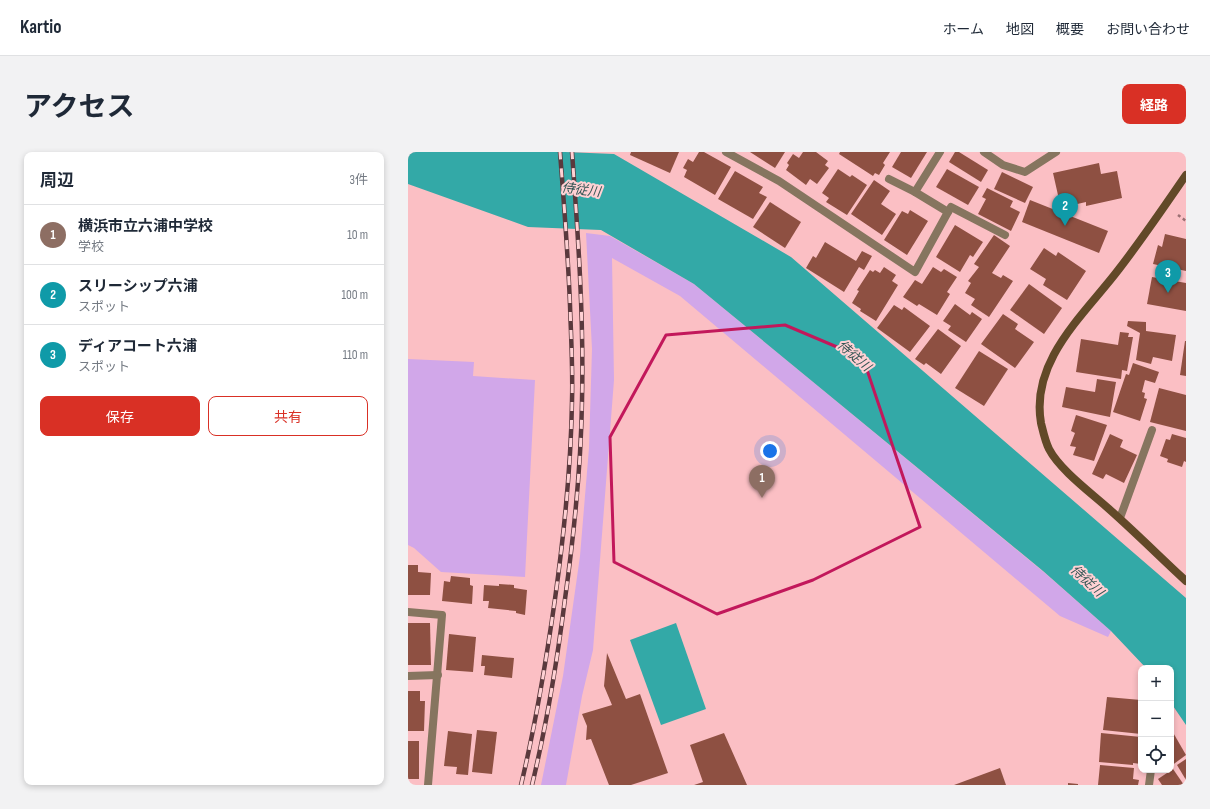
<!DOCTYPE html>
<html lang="ja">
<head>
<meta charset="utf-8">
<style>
  body { margin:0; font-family:"Sofia Sans Condensed","Noto Sans JP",sans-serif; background:#f2f2f3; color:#1f2937 }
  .controls { position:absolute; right:12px; bottom:12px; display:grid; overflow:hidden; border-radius:8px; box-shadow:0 2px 6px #0003 }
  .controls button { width:36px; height:36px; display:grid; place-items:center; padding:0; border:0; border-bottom:1px solid #e0e1e3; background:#fff; color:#1f2937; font:20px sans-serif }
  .you { position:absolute; left:362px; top:299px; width:14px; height:14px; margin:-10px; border:3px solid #fff; border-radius:50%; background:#1a73e8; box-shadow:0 0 0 6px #1a73e833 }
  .badge { display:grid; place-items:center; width:26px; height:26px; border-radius:50%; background:#d93025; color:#fff; font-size:13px; font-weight:700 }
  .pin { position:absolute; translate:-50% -33px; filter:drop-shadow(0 1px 2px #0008) }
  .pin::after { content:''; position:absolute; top:21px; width:14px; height:12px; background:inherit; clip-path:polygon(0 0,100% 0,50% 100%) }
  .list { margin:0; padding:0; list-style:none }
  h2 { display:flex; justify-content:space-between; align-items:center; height:52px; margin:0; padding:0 16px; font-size:17px }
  h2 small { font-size:13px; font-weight:400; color:#747a83 }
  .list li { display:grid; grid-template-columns:26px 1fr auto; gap:12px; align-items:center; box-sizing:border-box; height:60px; padding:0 16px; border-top:1px solid #e0e1e3 }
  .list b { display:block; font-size:15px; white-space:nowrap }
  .list p { margin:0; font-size:13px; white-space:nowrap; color:#747a83 }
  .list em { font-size:13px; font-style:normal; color:#747a83 }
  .actions { display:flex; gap:8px; padding:12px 16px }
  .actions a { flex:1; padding:9px 0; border:1px solid #d93025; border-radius:8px; text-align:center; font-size:14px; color:#d93025 }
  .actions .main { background:#d93025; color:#fff }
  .icon { flex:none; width:22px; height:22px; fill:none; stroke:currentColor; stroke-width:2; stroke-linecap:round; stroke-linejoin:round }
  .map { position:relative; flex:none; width:778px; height:633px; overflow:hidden; border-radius:8px }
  header { display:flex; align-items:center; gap:24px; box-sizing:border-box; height:56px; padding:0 20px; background:#fff; border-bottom:1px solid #e0e1e3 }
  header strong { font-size:19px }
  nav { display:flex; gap:22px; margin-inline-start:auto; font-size:14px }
  .intro { display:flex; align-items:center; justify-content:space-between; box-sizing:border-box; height:96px; padding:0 24px }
  h1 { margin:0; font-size:28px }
  .button { padding:10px 18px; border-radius:8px; background:#d93025; color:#fff; font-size:14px; font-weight:700 }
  main { display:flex; gap:24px; padding:0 24px }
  aside { flex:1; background:#fff; border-radius:8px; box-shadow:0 2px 6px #0003 }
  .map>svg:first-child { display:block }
  .green { fill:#d1a7e9 }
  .water { fill:#33a9a7 }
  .building { fill:#8e5042 }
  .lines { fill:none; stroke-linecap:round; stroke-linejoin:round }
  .path { stroke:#9b6f73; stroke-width:2.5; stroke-dasharray:3 3; stroke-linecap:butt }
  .lane { stroke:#86755f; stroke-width:8 }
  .street { stroke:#86755f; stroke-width:8 }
  .secondary { stroke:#624928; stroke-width:8 }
  .rail-casing { stroke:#5a393d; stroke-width:4.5 }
  .rail { stroke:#ffd1d4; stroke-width:3; stroke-dasharray:9; stroke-linecap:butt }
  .marked { fill:none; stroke:#c2185b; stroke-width:3; stroke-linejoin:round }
  .labels { text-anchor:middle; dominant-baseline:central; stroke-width:4; stroke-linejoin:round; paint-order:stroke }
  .water-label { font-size:13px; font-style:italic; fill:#335554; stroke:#ffd1d4 }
</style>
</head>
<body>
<header>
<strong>Kartio</strong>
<nav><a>ホーム</a><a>地図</a><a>概要</a><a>お問い合わせ</a></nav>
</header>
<div class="intro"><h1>アクセス</h1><a class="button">経路</a></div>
<main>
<aside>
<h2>周辺<small>3件</small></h2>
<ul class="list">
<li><span class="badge" style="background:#8d6e63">1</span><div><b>横浜市立六浦中学校</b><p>学校</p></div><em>10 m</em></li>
<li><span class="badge" style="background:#0f9aa8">2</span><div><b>スリーシップ六浦</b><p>スポット</p></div><em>100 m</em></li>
<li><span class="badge" style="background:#0f9aa8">3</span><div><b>ディアコート六浦</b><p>スポット</p></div><em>110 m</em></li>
</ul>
<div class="actions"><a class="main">保存</a><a>共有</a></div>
</aside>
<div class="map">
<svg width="778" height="633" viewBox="0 0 778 633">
  <rect width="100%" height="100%" fill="#fbbfc4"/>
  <g class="green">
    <polygon points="178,81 202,84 286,132 638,422 703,479 700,485 652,464 272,144 204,106 206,228 185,498 174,544 158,633 133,633 155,524 172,404 181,296 184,197"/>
    <polygon points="0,207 66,210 65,224 127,228 117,425 33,420 6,396 0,393"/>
  </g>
  <g class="water">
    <polygon points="0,0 157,0 206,2 383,105 778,446 778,573 763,551 763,516 738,516 703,479 635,419 286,132 193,78 120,75 0,32"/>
    <polygon points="268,471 298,557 253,573 222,488"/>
  </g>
  <g class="building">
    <polygon points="223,0 271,0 262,21 222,3"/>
    <polygon points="291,0 296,0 323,15 307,43 276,25 279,18 275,16 280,7 285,10"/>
    <polygon points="342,0 377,0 367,16"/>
    <polygon points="395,0 408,0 420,9 417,13 421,16 409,32 402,27 398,33 378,18 381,13 379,11 385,2 391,6"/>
    <polygon points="432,0 482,0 475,11 477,13 471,23 467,21 465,24 431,2"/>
    <polygon points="493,0 519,0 503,26 484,15"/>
    <polygon points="547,0 551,0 580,18 573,30 541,10"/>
    <polygon points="691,11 693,22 709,19 714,46 678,54 678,50 665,53 664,49 652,52 645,21"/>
    <polygon points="430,17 442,25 444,23 459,33 439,63 418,50 421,46 414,41"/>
    <polygon points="539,17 571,35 560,53 528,35"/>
    <polygon points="327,19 355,35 351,41 359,45 345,67 310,47"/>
    <polygon points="594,20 625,35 617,51 586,37"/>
    <polygon points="466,28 482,39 473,52 488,62 474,83 443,62"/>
    <polygon points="579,36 605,49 602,55 612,60 603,79 570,62 578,47 574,45"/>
    <polygon points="622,48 700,79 691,101 614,70"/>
    <polygon points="362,50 393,70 377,96 345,75"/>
    <polygon points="502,58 520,69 499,103 476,88 494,59 500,62"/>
    <polygon points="547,73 575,90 565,105 562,103 552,120 528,105"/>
    <polygon points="757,82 778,87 778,119 745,112 750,93 754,95"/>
    <polygon points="586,83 602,94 584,121 593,126 595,123 605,129 581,165 563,153 567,147 557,141 563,131 560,129 571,115 566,112"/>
    <polygon points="417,90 448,109 454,99 464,104 456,118 451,115 436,140 398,116 405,104 408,106"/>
    <polygon points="636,96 648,104 650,100 678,119 659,148 635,133 638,127 622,117"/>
    <polygon points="476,115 488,123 484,129 490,133 468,169 452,159 453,157 444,151 451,139 449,138 462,118 465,120 467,118 472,121"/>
    <polygon points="525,115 533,120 536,117 549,125 539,140 542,142 529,163 511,152 509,154 495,145 507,128 514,132"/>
    <polygon points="744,125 778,131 778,159 739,152"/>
    <polygon points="621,132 654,156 636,182 602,158"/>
    <polygon points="547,152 562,163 564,160 574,167 558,190 540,178 543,174 535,169"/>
    <polygon points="486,153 494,158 496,155 522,174 502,200 469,176"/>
    <polygon points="595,162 610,172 607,177 626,190 607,216 573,192"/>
    <polygon points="720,169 738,170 738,179 768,183 764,209 745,205 743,212 728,208 732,181 719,174"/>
    <polygon points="530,177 553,194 533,222 518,211 516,213 507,207"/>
    <polygon points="712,180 721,181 720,185 725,185 719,219 714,218 713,227 668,220 673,187 710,193"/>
    <polygon points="777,189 778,189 778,224 772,223"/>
    <polygon points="571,199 600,217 576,254 547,236"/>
    <polygon points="725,211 751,220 747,231 737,228 734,240 737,241 736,246 739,247 732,269 705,260 718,222 721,223"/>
    <polygon points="689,227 708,230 702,265 654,255 658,235 687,240"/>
    <polygon points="751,236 778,243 778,279 742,270"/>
    <polygon points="668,263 699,273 686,309 665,303 668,295 662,294 667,281 663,279"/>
    <polygon points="702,282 715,288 712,295 729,303 716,331 698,322 695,327 684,322"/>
    <polygon points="764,282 778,286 778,310 776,309 774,315 759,310 760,307 752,304 758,287 762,288"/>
    <polygon points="0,413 10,413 10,420 23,421 22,443 0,443"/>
    <polygon points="43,424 62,426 62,433 65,434 64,452 34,449 36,429 42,430"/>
    <polygon points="91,432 106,433 106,436 119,438 117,463 108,461 108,459 80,456 81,449 75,449 76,433 91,434"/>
    <polygon points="0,471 22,471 23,513 0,513"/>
    <polygon points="41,482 68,485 65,520 38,518"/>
    <polygon points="199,501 218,547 232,542 260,621 223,633 201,633 183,587 178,588 179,574 174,562 204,553 196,534"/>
    <polygon points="74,503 106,506 104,526 76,523 77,514 73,514"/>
    <polygon points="0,539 12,539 12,549 17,549 16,579 0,579"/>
    <polygon points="699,545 733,548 733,582 695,578"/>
    <polygon points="763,577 778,603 763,614"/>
    <polygon points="69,578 89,580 84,622 64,620"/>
    <polygon points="40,579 64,582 60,623 48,622 49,615 36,614"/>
    <polygon points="316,581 339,633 286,633 295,630 282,593"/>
    <polygon points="693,581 733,585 733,612 725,611 725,613 691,610"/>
    <rect x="0" y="589" width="11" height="38"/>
    <polygon points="778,607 778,628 769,613"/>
    <polygon points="692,613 726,616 725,627 731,628 730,633 690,633"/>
    <polygon points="592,616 598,633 546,633"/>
    <polygon points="765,617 776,633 754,633 750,627"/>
    <polygon points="660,631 670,632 670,633 660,633"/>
  </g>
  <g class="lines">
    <polyline class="path" points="770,63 778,69"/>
    <g class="lane">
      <polyline points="481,27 507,40"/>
      <polyline points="540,60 543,55 597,83"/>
      <polyline points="712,366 744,278"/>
    </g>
    <g class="street">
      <polyline points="318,0 371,29 507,120 540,60 507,40 532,0"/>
      <polyline points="576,0 595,13 617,20 648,0"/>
      <polyline points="0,460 34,463 20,633"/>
      <polyline points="0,524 30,523"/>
      <polyline points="741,633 743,618"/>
    </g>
    <path class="secondary" d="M778 23C756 55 735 86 711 117 677 162 622 208 633 271 635 279 637 289 641 297 652 318 682 340 701 357 727 380 752 405 778 429"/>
    <defs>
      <g id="rail">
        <path d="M113 633C128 571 138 510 147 447 156 382 163 316 164 249 165 217 163 185 162 153 160 102 156 51 152 0"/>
        <path d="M124 633C139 571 149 510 157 447 166 382 173 316 174 249 176 166 170 83 164 0"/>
      </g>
    </defs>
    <use href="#rail" class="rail-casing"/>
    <use href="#rail" class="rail"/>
  </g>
  <path class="marked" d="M377 173 455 206 512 375 405 428 309 462 206 410 202 285 258 183Z"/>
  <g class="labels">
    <g class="water-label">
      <text transform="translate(173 38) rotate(7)">侍従川</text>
      <text transform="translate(446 204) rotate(41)">侍従川</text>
      <text transform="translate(679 429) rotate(43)">侍従川</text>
    </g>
  </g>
</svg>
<div class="controls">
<button>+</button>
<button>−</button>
<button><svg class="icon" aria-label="locate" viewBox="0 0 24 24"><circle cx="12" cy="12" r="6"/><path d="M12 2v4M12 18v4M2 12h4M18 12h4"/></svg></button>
</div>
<div class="you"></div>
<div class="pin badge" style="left:354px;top:346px;background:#8d6e63">1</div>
<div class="pin badge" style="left:657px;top:74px;background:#0f9aa8">2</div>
<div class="pin badge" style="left:760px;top:141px;background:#0f9aa8">3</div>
</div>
</main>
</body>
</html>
